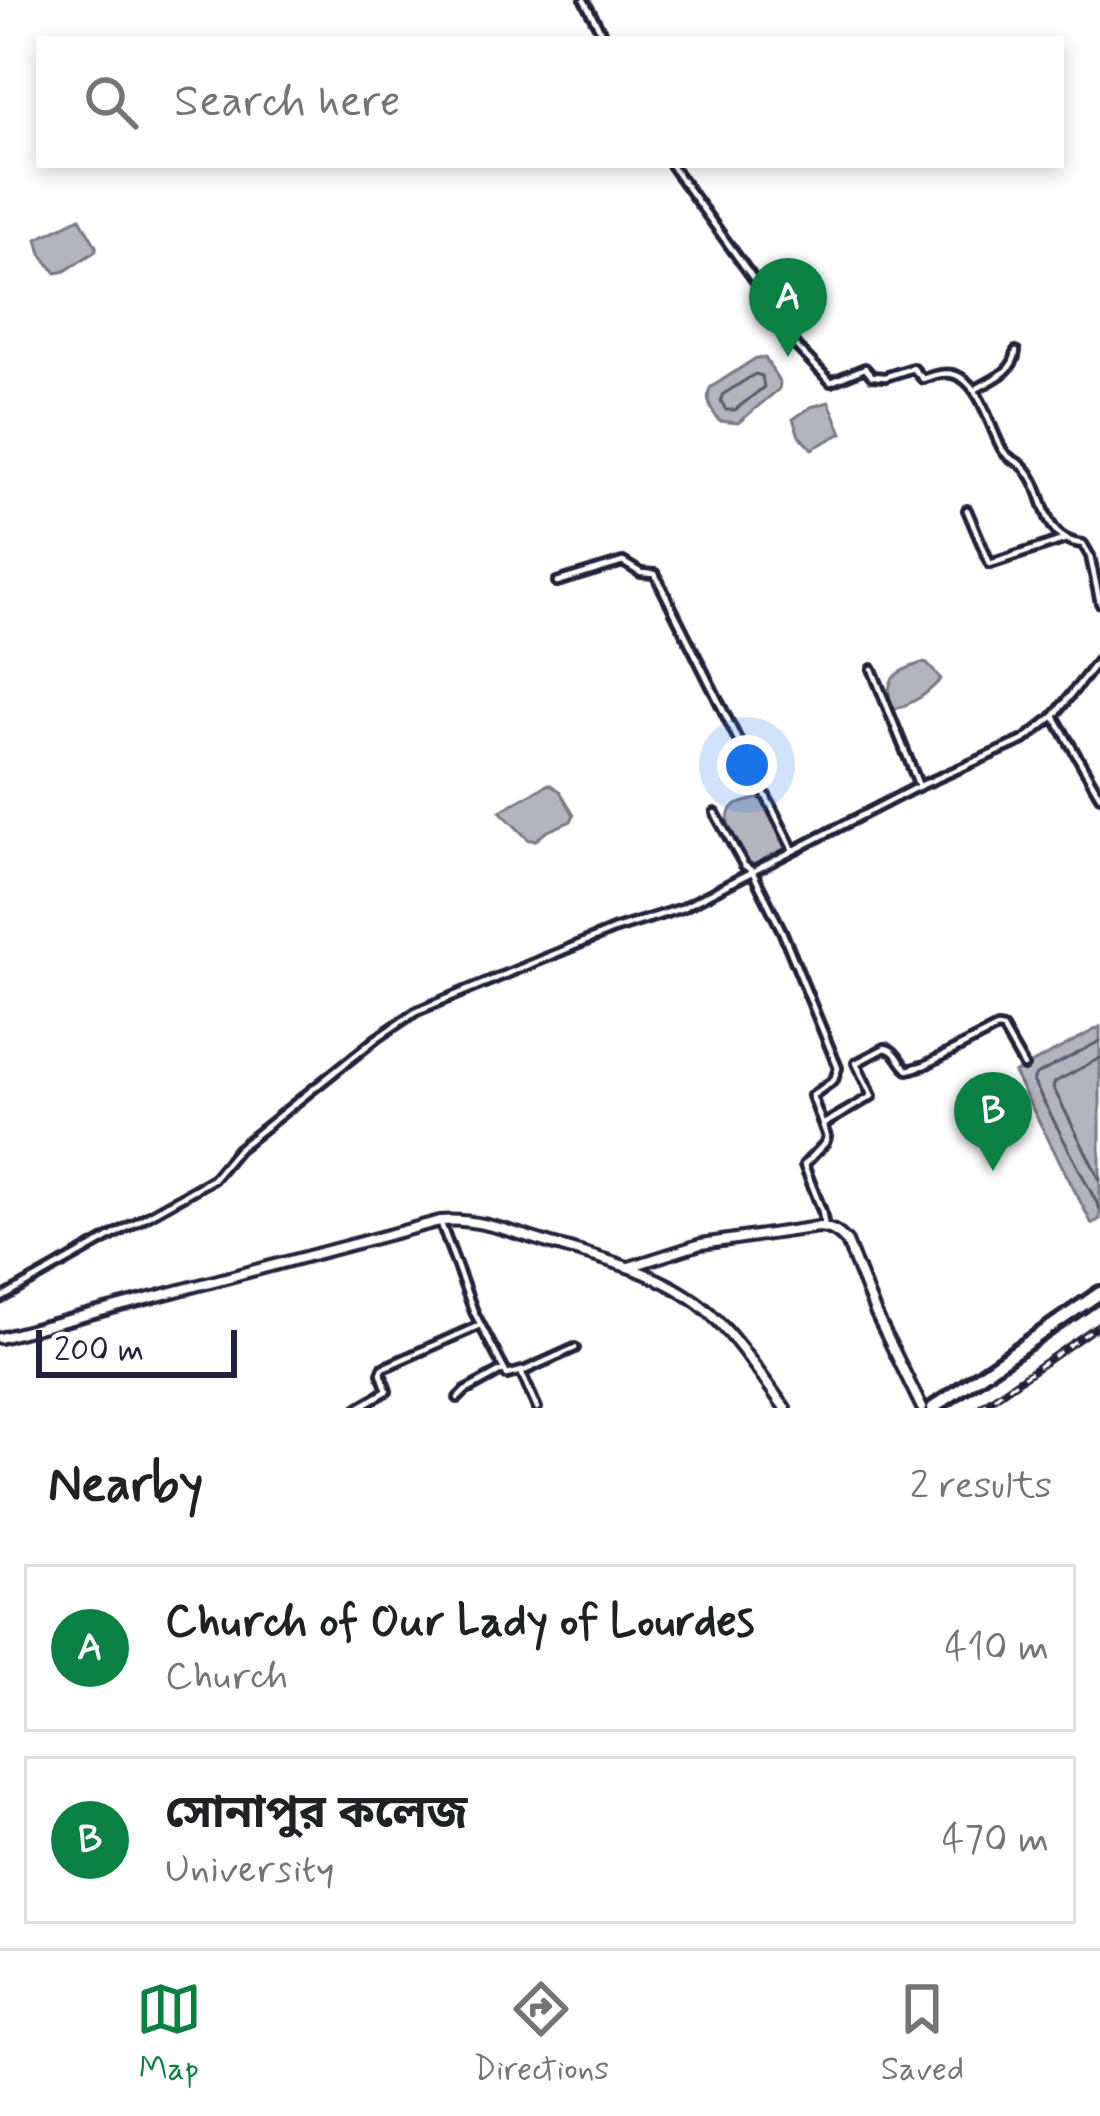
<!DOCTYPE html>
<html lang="en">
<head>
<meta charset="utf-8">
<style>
  body { margin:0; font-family:Mynerve,"Noto Sans Bengali",sans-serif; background:#f6f6f6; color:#202124 }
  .scale { position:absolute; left:36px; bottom:30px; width:201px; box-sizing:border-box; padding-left:12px; border:6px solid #22223b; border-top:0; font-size:33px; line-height:42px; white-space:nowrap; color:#22223b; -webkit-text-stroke:9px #fff; paint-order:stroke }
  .you { position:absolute; left:747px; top:765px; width:42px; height:42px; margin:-30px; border:9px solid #fff; border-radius:50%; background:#1a73e8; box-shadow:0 0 0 18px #1a73e833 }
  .badge { display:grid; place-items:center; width:78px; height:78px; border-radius:50%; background:#0b8043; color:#fff; font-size:39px; font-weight:700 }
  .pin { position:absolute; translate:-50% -99px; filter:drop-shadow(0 3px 6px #0008) }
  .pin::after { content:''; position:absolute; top:63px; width:42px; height:36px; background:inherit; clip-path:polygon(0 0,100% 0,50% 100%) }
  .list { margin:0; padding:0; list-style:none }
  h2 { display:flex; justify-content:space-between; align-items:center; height:156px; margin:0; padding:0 48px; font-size:51px }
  h2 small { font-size:39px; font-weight:400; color:#757577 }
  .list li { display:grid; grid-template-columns:78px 1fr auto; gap:36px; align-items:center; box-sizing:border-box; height:168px; margin:0 24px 24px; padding:0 24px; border:3px solid #e0e0e0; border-radius:0px }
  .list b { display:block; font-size:45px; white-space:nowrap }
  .list p { margin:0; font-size:39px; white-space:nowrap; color:#757577 }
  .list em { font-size:39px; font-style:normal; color:#757577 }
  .icon { flex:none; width:66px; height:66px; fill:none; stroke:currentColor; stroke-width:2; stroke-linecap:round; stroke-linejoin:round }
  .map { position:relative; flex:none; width:1100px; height:1408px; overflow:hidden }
  .search { position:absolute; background:#fff; box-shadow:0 6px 18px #0003; left:36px; right:36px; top:36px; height:132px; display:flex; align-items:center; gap:30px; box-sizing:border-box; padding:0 42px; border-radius:0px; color:#757577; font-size:45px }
  .sheet { height:540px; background:#fff }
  nav { display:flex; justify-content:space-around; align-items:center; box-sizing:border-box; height:168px; border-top:3px solid #e0e0e0; background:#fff; font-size:33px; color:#757577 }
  nav a { display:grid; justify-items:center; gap:6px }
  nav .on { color:#0b8043 }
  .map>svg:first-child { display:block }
  .water { fill:#b4b4bc; stroke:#7a7a88; stroke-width:3 }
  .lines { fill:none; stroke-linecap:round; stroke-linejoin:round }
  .shore { stroke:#5c5c6f; stroke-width:3 }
  .street-casing { stroke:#22223b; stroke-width:14 }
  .secondary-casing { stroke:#22223b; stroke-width:16 }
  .highway-casing { stroke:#22223b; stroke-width:20 }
  .street { stroke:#fff; stroke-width:4.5 }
  .secondary { stroke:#fff; stroke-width:8 }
  .highway { stroke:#fff; stroke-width:10 }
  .rail-casing { stroke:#22223b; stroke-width:8 }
  .rail { stroke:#fff; stroke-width:3; stroke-dasharray:9; stroke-linecap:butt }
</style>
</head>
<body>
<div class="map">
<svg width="1100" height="1408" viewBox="0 0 1100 1408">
  <rect width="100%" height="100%" fill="#fff"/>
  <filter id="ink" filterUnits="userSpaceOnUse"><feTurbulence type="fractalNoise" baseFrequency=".00833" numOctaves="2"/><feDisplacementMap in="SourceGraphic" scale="24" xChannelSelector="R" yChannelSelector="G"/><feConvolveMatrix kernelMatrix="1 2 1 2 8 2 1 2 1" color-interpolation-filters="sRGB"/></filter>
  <g filter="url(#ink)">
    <g class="water">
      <polygon points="80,218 96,246 96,251 65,271 56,273 41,254 37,239"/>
      <path d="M756 358H765L780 383 779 389 738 423 719 421C712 410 705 401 710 388Z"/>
      <polygon points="829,402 842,433 812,449 799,436 793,419 811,407"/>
      <path d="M922 663 927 664 941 679C926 695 917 701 895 709L891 706C884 678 896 671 922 663Z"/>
      <polygon points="549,784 560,791 574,815 571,821 546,832 536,840 529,840 500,811"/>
      <path d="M762 798 779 830 786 852 750 866C742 854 719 822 732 808 738 802 754 800 762 798Z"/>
      <polygon points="1100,1027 1100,1219 1092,1224 1014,1073"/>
    </g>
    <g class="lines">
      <g class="shore">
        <polygon points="755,374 762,376 764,387 735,410 726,410 721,401 722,395"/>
        <polyline points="1100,1041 1036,1075 1033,1081 1100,1209"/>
        <polyline points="1100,1058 1055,1082 1053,1087 1100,1180"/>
      </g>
      <defs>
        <g id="street">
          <polyline points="584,0 605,39"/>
          <path d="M671 165 758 285 797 347 831 382 865 368 872 376 885 377 913 368 923 379C934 375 948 370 960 377 982 389 990 428 1002 449 1008 460 1016 459 1024 467 1049 493 1038 539 1083 544L1090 556 1100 603"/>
          <path d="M974 390C991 380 1014 373 1016 351"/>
          <polyline points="967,510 990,564 1066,539"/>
          <polyline points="557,582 623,562 641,573 655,574 793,850"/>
          <polyline points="872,669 919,786"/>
          <polyline points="1054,716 1100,796"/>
          <polyline points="715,813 744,865 752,871 782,931 838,1068 834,1080 812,1096 827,1137 825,1143 804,1165 822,1211 825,1228"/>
          <path d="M824 1124 872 1096 856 1063 885 1048C897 1050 899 1063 908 1070L925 1065 997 1028 1003 1029 1024 1066"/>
          <polyline points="440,1221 474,1312 507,1375 526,1370 575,1348"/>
          <polyline points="0,1299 213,1179 238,1149 377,1038 417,1011 613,930 682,908 913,789 1024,740 1054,716 1100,658"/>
          <polyline points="521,1372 537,1408"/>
          <polyline points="458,1398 465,1391 503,1370"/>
          <polyline points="358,1408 387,1391 381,1373 383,1368 480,1325"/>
        </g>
        <g id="secondary">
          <path d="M629 1267 701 1244 818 1227C832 1228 838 1232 847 1242L876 1314 922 1408"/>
          <path d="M0 1338 440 1221C478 1218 512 1232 548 1243 600 1258 660 1272 703 1307 735 1334 760 1375 785 1408"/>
        </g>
        <polyline id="highway" points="933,1408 1100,1293"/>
      </defs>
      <use href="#street" class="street-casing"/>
      <use href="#secondary" class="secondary-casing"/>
      <use href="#highway" class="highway-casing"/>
      <use href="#street" class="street"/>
      <use href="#secondary" class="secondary"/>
      <use href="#highway" class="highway"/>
      <defs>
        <polyline id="rail" points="979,1408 1100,1324"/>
      </defs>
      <use href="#rail" class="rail-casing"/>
      <use href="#rail" class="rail"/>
    </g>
  </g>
</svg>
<div class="scale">200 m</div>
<div class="you"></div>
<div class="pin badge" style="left:788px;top:357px">A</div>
<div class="pin badge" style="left:993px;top:1171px">B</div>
<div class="search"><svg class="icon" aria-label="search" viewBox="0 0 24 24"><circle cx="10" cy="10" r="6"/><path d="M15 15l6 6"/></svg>Search here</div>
</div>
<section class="sheet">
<h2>Nearby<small>2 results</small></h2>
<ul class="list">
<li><span class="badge">A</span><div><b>Church of Our Lady of Lourdes</b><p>Church</p></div><em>410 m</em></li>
<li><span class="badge">B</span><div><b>সোনাপুর কলেজ</b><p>University</p></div><em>470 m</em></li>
</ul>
</section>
<nav>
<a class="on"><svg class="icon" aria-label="map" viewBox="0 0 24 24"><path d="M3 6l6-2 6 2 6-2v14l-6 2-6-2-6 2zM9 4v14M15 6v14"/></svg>Map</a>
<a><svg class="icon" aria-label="directions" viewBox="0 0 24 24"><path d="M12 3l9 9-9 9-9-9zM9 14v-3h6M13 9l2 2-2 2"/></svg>Directions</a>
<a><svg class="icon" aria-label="saved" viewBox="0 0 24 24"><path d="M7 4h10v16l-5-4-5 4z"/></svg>Saved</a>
</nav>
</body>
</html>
